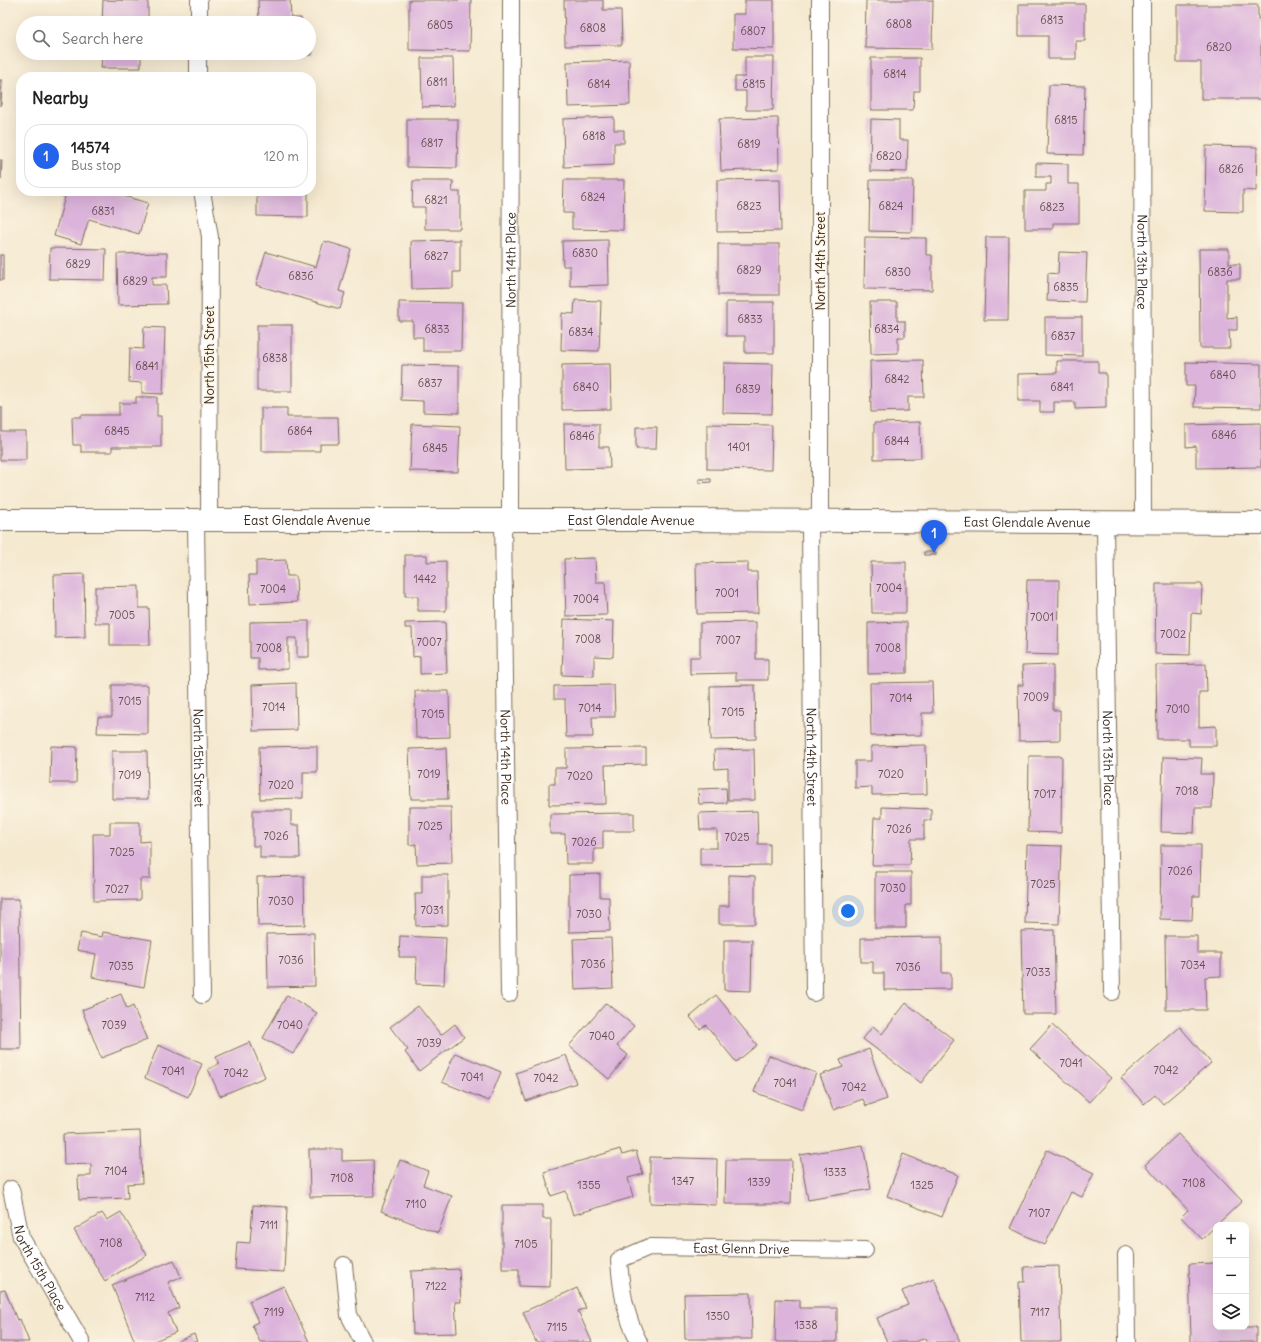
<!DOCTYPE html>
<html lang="en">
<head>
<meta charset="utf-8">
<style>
  body { margin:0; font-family:Delius,sans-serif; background:#f2f2f2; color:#222 }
  .controls { position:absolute; right:12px; bottom:12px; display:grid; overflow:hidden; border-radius:8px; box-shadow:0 4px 16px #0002 }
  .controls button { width:36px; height:36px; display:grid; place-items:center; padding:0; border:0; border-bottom:1px solid #e0e0e0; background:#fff; color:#222; font:20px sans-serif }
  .you { position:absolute; left:848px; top:911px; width:14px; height:14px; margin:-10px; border:3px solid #fff; border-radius:50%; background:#1a73e8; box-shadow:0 0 0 6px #1a73e833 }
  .badge { display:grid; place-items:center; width:26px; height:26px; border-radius:50%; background:#2563eb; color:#fff; font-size:13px; font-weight:700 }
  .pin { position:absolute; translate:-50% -33px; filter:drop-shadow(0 1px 2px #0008) }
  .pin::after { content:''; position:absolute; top:21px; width:14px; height:12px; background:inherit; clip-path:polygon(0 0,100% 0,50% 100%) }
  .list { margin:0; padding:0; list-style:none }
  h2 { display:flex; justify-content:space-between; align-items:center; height:52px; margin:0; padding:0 16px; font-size:17px }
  h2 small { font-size:13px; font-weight:400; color:#767676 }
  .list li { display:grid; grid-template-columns:26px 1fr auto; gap:12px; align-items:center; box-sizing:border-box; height:64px; margin:0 8px 8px; padding:0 8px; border:1px solid #e0e0e0; border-radius:16px }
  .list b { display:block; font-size:15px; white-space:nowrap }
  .list p { margin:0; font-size:13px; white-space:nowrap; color:#767676 }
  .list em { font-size:13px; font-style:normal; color:#767676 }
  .icon { flex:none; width:22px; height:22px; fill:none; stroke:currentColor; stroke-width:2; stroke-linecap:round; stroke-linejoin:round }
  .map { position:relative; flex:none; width:1261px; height:1342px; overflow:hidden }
  .search { position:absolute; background:#fff; box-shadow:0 4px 16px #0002; left:16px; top:16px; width:300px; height:44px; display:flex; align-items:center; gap:10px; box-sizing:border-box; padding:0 14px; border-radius:22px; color:#767676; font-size:15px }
  .panel { position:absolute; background:#fff; box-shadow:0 4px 16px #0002; left:16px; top:72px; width:300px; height:124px; border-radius:16px }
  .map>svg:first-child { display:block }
  .building { fill:#dcb4db }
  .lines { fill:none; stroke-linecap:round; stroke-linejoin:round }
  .street-casing { stroke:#7c6d5c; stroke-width:18 }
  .secondary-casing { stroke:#7c6d5c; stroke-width:24 }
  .street { stroke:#fff; stroke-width:16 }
  .secondary { stroke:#fff; stroke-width:22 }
  .labels { text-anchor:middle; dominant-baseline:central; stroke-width:3; stroke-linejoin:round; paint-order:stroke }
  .number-label { font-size:11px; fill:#634c4d }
  .street-label { font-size:13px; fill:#3b2a1e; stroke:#fcf5e5 }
</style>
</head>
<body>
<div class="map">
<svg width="1261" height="1342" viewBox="0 0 1261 1342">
  <rect width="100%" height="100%" fill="#fcf5e5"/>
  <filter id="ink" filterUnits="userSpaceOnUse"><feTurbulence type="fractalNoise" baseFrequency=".025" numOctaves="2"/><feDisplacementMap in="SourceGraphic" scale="8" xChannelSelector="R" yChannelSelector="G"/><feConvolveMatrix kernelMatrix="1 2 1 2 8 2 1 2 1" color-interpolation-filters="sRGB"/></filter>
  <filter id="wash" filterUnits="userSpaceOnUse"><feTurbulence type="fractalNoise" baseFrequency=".012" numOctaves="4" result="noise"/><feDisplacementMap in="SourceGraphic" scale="16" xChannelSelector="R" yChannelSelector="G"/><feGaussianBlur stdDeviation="0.9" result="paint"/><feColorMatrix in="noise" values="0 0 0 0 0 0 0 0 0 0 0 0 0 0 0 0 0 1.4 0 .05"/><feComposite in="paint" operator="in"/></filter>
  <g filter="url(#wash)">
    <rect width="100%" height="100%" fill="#f5e9d0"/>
    <g id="blocks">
      <g class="building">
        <polygon points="103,0 148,1 148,23 102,23"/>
        <polygon points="258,0 290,0 291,18 301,18 302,23 259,23"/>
        <polygon points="409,0 471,0 470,51 409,50"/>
        <polygon points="564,0 603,0 603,10 621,10 622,45 565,46"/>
        <polygon points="745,0 774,0 774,49 733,48 733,14 745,14"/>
        <polygon points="866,0 933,0 932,49 865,48"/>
        <polygon points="1019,4 1085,4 1085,41 1076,41 1076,59 1048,59 1048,36 1019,36"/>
        <polygon points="1177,5 1258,5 1258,19 1261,19 1261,99 1201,99 1201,62 1177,62"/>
        <polygon points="309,42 312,42 312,55 269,57 269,53 309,53"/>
        <polygon points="102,53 141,53 141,68 101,68"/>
        <polygon points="745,57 774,57 773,110 746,110 746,91 735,91 735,77 745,77"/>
        <polygon points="421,58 453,58 454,106 422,107"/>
        <polygon points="871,58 920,58 920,91 914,91 913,110 871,110"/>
        <polygon points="629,60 630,105 568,107 567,62"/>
        <rect x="254" y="75" width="47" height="2"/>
        <polygon points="0,80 2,80 1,106 0,106"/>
        <polygon points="1049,85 1085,86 1083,155 1047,154"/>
        <polygon points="614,117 614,130 624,130 624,143 614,143 614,165 564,167 563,119"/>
        <polygon points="778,118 779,169 721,171 719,119"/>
        <polygon points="407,119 458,119 457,168 407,167"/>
        <polygon points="871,119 899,120 899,140 908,140 907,172 870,171"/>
        <polygon points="1206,146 1257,147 1256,191 1243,190 1243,212 1205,211"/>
        <polygon points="0,160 2,160 1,179 0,179"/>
        <polygon points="1036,163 1068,164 1068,184 1079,184 1079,223 1053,223 1053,229 1025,229 1025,191 1046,191 1046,184 1051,184 1051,177 1036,177"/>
        <polygon points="780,179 781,231 717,232 717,180"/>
        <polygon points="564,180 624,180 623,230 572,229 572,213 563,213"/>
        <polygon points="870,180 913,180 912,232 869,231"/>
        <polygon points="413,181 453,181 452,192 460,192 460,229 425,229 425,207 412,207"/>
        <polygon points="55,191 106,191 148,203 139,234 89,219 81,244 54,236 65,197 54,194"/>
        <polygon points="257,191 308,191 308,217 257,216"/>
        <polygon points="865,237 926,238 926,255 932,255 932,290 864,289"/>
        <polygon points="986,237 1009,237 1008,320 984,320"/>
        <polygon points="460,240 460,272 453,272 453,288 412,289 411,241"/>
        <polygon points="608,240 609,285 570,286 570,266 563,266 562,241"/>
        <polygon points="324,241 351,249 339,291 345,293 340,309 256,285 266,252 316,267"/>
        <rect x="718" y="244" width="61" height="51"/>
        <polygon points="50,248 106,249 105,280 49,279"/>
        <polygon points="1199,249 1229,249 1229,264 1240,264 1240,279 1227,279 1227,318 1237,317 1237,330 1229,330 1230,348 1200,348"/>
        <polygon points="1059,252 1087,253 1085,302 1047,301 1048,273 1058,274"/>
        <polygon points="167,253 167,277 152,277 152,285 166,285 167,304 118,305 117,254"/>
        <rect x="0" y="255" width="3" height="25"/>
        <polygon points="575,300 601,301 599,351 561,350 562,313 574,314"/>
        <polygon points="399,302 462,303 461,351 423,351 423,337 413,337 413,321 399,321"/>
        <polygon points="726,302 774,302 774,353 745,353 745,336 726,336"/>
        <polygon points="870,302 897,302 897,321 905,321 905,337 898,337 898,353 871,354"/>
        <polygon points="1045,317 1082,317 1082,356 1045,355"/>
        <rect x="257" y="325" width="35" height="66"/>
        <polygon points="144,327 165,328 163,394 142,393 142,383 129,382 130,348 143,349"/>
        <polygon points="923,360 924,397 908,397 908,411 871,412 870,361"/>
        <polygon points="1057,361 1098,361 1098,373 1106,373 1106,408 1075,409 1075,402 1054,402 1054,412 1040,412 1040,401 1018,401 1018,374 1057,373"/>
        <polygon points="1186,362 1261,364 1261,408 1194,407 1195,386 1186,386"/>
        <polygon points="724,363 773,364 772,414 723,413"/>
        <polygon points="610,364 611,409 562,410 562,365"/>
        <polygon points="402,365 459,366 459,413 423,412 423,401 401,400"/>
        <polygon points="136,397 157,397 157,416 161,416 161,447 112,447 112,452 81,452 81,445 73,445 72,417 81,417 81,415 119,415 119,403 136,403"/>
        <polygon points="0,407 2,407 2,432 26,432 26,460 0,460"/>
        <polygon points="261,408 287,408 287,417 338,417 339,444 320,444 320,451 261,451"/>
        <polygon points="920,422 921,458 874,459 874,423"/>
        <polygon points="1261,423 1261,467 1196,468 1196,446 1186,447 1186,425"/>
        <polygon points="412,424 460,426 458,472 410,471"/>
        <polygon points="564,424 599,424 599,447 609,447 610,468 565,469"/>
        <polygon points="707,424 772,425 771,470 707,469"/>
        <polygon points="636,427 657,427 656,449 636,449"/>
        <polygon points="699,479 711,479 711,482 699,483"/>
        <rect x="924" y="552" width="12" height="3"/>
        <polygon points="405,555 427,555 427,562 446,561 446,611 418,611 418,596 405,596"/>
        <polygon points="595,558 596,582 605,582 607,615 566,616 564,559"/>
        <polygon points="286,560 287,576 296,576 297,602 250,604 249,575 256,575 256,561"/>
        <polygon points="748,562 748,572 757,572 758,613 697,614 696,563"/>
        <polygon points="871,562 906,562 906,613 872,613"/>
        <polygon points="84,574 85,637 55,638 54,575"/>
        <polygon points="1027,580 1059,580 1058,655 1025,654"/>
        <polygon points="1156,584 1202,584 1201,614 1191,613 1190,655 1155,654"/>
        <polygon points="139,586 139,608 149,608 150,645 110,645 110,623 95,623 95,587"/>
        <polygon points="564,619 614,621 613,657 594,656 594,676 562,675"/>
        <polygon points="309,621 309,657 297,657 297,638 288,638 288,669 258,670 258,658 250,658 250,622"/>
        <polygon points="445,622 447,673 420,674 420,656 413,657 412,628 405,628 405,623"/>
        <polygon points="756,622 756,659 768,659 768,680 736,680 736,673 690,674 690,657 700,657 700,623"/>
        <polygon points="907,622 907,673 868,674 868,623"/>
        <polygon points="1206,664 1207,692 1199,692 1199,727 1216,726 1216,746 1189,746 1189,739 1157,739 1156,665"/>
        <polygon points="1053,665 1053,710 1060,710 1060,740 1019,741 1018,685 1023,685 1022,666"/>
        <polygon points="932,682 933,713 922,713 922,735 871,736 870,683"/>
        <polygon points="296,683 297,730 253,731 252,685"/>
        <polygon points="112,685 148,685 148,734 97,733 98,717 112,717"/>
        <polygon points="614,685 615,717 592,717 593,737 566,737 565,699 554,699 554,686"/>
        <polygon points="755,685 756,739 711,740 710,686"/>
        <polygon points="415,691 449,691 450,737 416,738"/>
        <polygon points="926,745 927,794 872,795 872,787 855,788 855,761 871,761 871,746"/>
        <polygon points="51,746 77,747 76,783 50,783"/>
        <polygon points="317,746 317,772 303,772 303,798 260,799 259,747"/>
        <polygon points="446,748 448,799 411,799 409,749"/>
        <polygon points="646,748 646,764 605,765 606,804 549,805 549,784 555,784 555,768 566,768 566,749"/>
        <polygon points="754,749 755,800 728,800 728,768 715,769 714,750"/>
        <polygon points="112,751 147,751 148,799 112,799"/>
        <polygon points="1029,756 1062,756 1061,833 1028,832"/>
        <polygon points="1163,757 1202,758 1201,774 1213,774 1212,808 1195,808 1194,833 1161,832"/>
        <polygon points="726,788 727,803 699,804 698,789"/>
        <polygon points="409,807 451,807 452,863 417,864 416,844 409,845"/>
        <polygon points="882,807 931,809 931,820 924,820 924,839 911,839 910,865 872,865 874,818 882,818"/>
        <polygon points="253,810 291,810 291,825 299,825 300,858 260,858 260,846 253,846"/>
        <polygon points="757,811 758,844 770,844 770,865 700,866 700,848 717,848 717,830 700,830 699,813"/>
        <polygon points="634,813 634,831 603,831 603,849 594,849 594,864 566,864 565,834 550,834 550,814"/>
        <polygon points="110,822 140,822 140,842 150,841 150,879 140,879 140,900 94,901 93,834 110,834"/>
        <polygon points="1027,845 1062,846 1059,924 1025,923"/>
        <polygon points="1161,845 1201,845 1200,896 1193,896 1192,920 1160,919"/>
        <polygon points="875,872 911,872 911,905 906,905 906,928 875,928"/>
        <polygon points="600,874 600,897 609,897 610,931 569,932 569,875"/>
        <polygon points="422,875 448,875 448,925 416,926 415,894 422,894"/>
        <polygon points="729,875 755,876 755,924 719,924 719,906 729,906"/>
        <polygon points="304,876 305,925 258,926 257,877"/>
        <polygon points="0,899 19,899 21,1049 0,1049"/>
        <polygon points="1054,930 1056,1014 1023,1014 1021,931"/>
        <polygon points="103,932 152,940 144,987 92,977 96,954 77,950 81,933 102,937"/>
        <polygon points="314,933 315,986 268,987 267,934"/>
        <polygon points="400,936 446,938 444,985 416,984 417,957 399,957"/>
        <polygon points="1165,936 1197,936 1197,953 1221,953 1221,976 1205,977 1206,1010 1166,1010"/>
        <polygon points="942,937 942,973 951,973 951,989 884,990 884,973 873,973 873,962 861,962 861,938"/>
        <polygon points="611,938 613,988 575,990 573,939"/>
        <polygon points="724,940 752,940 751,991 724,990"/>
        <polygon points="121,994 127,1009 133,1006 147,1040 101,1058 82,1010"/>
        <polygon points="287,995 317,1013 293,1054 263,1038"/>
        <polygon points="716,995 757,1045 736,1062 706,1025 700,1029 690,1017"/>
        <polygon points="606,1003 634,1026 617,1046 628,1055 609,1079 569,1046"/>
        <polygon points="906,1003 954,1040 921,1083 863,1039 873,1026 882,1034"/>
        <polygon points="418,1006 441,1035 455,1024 464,1037 419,1071 405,1052 408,1050 390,1027"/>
        <polygon points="1052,1025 1111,1078 1089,1102 1030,1049"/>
        <polygon points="1180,1027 1211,1063 1163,1104 1155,1095 1144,1104 1121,1078"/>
        <polygon points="250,1042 265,1077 220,1096 208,1069 219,1064 216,1057"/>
        <polygon points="158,1045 202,1064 188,1097 145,1078"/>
        <polygon points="869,1049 887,1099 866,1106 863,1099 833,1110 820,1075 843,1067 840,1060"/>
        <polygon points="455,1053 501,1072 489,1101 442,1082"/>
        <polygon points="566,1055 576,1083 526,1101 516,1073"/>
        <polygon points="768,1055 816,1073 802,1110 754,1092"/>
        <polygon points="140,1131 142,1183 127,1184 128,1198 79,1200 78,1176 91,1176 91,1164 64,1165 63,1134"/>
        <polygon points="1178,1134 1242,1201 1202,1239 1181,1217 1188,1210 1145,1165"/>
        <polygon points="863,1145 871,1189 808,1200 800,1155"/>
        <polygon points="309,1149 342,1149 342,1161 373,1160 374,1196 310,1197"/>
        <polygon points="620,1149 622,1155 636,1151 643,1174 628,1178 633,1197 573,1215 566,1191 551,1196 544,1172"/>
        <polygon points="1047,1150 1094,1173 1082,1197 1071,1192 1045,1245 1010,1228"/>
        <polygon points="903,1154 958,1175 942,1217 887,1196"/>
        <polygon points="650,1157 717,1159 716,1205 650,1203"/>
        <polygon points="400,1160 428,1171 423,1185 452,1196 438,1233 381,1211"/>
        <polygon points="726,1160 792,1160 791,1204 725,1204"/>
        <polygon points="253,1205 287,1207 284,1272 235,1269 237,1242 250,1243"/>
        <polygon points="502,1205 543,1205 543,1219 551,1219 550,1287 519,1286 519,1269 502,1269"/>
        <polygon points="121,1212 147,1255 105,1281 74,1230 102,1213 107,1220"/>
        <polygon points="174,1260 181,1277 168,1282 179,1308 168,1313 176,1332 152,1342 135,1342 112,1285"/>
        <polygon points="1216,1263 1216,1327 1256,1327 1256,1342 1191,1342 1189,1264"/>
        <polygon points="1059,1266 1061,1342 1021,1342 1019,1282 1025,1282 1024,1267"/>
        <polygon points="459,1269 461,1302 455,1302 457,1333 413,1334 411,1271"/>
        <polygon points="934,1278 960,1342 928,1342 926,1338 915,1342 887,1342 877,1318 908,1305 902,1291"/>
        <polygon points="284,1286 309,1342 260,1342 252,1325 258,1322 249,1301"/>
        <polygon points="577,1288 586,1308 578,1311 592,1342 536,1342 523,1312"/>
        <polygon points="5,1290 17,1320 20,1319 29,1342 0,1342 0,1291"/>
        <polygon points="751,1293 752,1339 685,1339 684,1294"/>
        <polygon points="776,1299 800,1300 800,1308 837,1308 837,1342 775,1342"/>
        <polygon points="194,1334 197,1342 176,1342"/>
      </g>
    </g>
  </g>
  <g filter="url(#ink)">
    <use href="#blocks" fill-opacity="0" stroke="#7c6d5c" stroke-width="1"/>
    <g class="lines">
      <defs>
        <g id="street">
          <path id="s1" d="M1142 0 1143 524"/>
          <polyline points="199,23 199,0"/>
          <polyline points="198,77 198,53"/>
          <polyline points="202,191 210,237 209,520"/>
          <path id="s2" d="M196 520 202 995"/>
          <path id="s3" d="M503 520 509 994"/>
          <path id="s4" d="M510 520 511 0"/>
          <path id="s5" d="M810 521 814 993"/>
          <polyline points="820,521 820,0"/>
          <path id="s6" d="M1105 524 1112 992"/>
          <path id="s7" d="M11 1189 21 1237 82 1342"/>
          <polyline points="1126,1255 1127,1342"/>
          <polyline points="344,1265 349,1315 363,1342"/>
          <path id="s8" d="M639 1342C625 1316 621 1288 619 1260L649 1247 865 1250"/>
        </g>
        <g id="secondary">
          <path id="s9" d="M0 520H670L1261 523"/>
        </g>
      </defs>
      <use href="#street" class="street-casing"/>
      <use href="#secondary" class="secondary-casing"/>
      <use href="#street" class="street"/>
      <use href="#secondary" class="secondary"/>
    </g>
  </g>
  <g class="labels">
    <g class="number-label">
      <text x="1052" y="20">6813</text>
      <text x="899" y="24">6808</text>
      <text x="440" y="25">6805</text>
      <text x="593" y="28">6808</text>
      <text x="753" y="31">6807</text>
      <text x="1219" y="47">6820</text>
      <text x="895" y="74">6814</text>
      <text x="437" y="82">6811</text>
      <text x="599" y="84">6814</text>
      <text x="754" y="84">6815</text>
      <text x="1066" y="120">6815</text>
      <text x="594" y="136">6818</text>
      <text x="432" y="143">6817</text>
      <text x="749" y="144">6819</text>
      <text x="889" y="156">6820</text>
      <text x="1231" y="169">6826</text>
      <text x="593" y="197">6824</text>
      <text x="436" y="200">6821</text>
      <text x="749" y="206">6823</text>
      <text x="891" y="206">6824</text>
      <text x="1052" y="207">6823</text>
      <text x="103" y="211">6831</text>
      <text x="585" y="253">6830</text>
      <text x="436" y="256">6827</text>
      <text x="78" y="264">6829</text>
      <text x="749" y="270">6829</text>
      <text x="898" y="272">6830</text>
      <text x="1220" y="272">6836</text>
      <text x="301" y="276">6836</text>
      <text x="135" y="281">6829</text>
      <text x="1066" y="287">6835</text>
      <text x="750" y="319">6833</text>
      <text x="437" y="329">6833</text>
      <text x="887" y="329">6834</text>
      <text x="581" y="332">6834</text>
      <text x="1063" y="336">6837</text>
      <text x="275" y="358">6838</text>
      <text x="147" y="366">6841</text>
      <text x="1223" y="375">6840</text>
      <text x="897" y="379">6842</text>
      <text x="430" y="383">6837</text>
      <text x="586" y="387">6840</text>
      <text x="1062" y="387">6841</text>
      <text x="748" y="389">6839</text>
      <text x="117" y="431">6845</text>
      <text x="300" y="431">6864</text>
      <text x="1224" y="435">6846</text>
      <text x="582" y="436">6846</text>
      <text x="897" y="441">6844</text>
      <text x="739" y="447">1401</text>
      <text x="435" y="448">6845</text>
      <text x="425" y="579">1442</text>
      <text x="889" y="588">7004</text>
      <text x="273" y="589">7004</text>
      <text x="727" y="593">7001</text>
      <text x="586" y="599">7004</text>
      <text x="122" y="615">7005</text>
      <text x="1042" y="617">7001</text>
      <text x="1173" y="634">7002</text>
      <text x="588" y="639">7008</text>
      <text x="728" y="640">7007</text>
      <text x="429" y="642">7007</text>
      <text x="269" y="648">7008</text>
      <text x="888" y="648">7008</text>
      <text x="1036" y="697">7009</text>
      <text x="901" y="698">7014</text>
      <text x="130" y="701">7015</text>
      <text x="274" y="707">7014</text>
      <text x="590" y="708">7014</text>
      <text x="1178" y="709">7010</text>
      <text x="733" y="712">7015</text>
      <text x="433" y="714">7015</text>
      <text x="429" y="774">7019</text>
      <text x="891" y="774">7020</text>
      <text x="130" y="775">7019</text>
      <text x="580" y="776">7020</text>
      <text x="281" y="785">7020</text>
      <text x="1187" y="791">7018</text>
      <text x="1045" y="794">7017</text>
      <text x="430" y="826">7025</text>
      <text x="899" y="829">7026</text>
      <text x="276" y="836">7026</text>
      <text x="737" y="837">7025</text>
      <text x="584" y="842">7026</text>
      <text x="122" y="852">7025</text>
      <text x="1180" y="871">7026</text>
      <text x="1043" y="884">7025</text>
      <text x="893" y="888">7030</text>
      <text x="117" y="889">7027</text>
      <text x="281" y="901">7030</text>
      <text x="432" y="910">7031</text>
      <text x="589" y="914">7030</text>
      <text x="291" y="960">7036</text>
      <text x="593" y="964">7036</text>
      <text x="1193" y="965">7034</text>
      <text x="121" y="966">7035</text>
      <text x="908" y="967">7036</text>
      <text x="1038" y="972">7033</text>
      <text x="114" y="1025">7039</text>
      <text x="290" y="1025">7040</text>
      <text x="602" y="1036">7040</text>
      <text x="429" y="1043">7039</text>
      <text x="1071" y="1063">7041</text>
      <text x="1166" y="1070">7042</text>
      <text x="173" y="1071">7041</text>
      <text x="236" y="1073">7042</text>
      <text x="472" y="1077">7041</text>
      <text x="546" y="1078">7042</text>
      <text x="785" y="1083">7041</text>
      <text x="854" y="1087">7042</text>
      <text x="116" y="1171">7104</text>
      <text x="835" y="1172">1333</text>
      <text x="342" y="1178">7108</text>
      <text x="683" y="1181">1347</text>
      <text x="759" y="1182">1339</text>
      <text x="1194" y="1183">7108</text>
      <text x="589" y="1185">1355</text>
      <text x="922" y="1185">1325</text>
      <text x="416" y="1204">7110</text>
      <text x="1039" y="1213">7107</text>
      <text x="269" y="1225">7111</text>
      <text x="111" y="1243">7108</text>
      <text x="526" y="1244">7105</text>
      <text x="436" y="1286">7122</text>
      <text x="145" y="1297">7112</text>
      <text x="274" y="1312">7119</text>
      <text x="1040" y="1312">7117</text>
      <text x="718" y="1316">1350</text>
      <text x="806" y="1325">1338</text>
      <text x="557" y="1327">7115</text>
    </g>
    <g class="street-label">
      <text stroke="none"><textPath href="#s4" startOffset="260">North 14th Place</textPath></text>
      <text transform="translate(820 261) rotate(-90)">North 14th Street</text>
      <text stroke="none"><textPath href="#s1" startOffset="262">North 13th Place</textPath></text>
      <text transform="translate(209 355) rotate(-90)">North 15th Street</text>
      <text stroke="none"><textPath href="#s9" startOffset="307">East Glendale Avenue</textPath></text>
      <text stroke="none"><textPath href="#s9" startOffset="631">East Glendale Avenue</textPath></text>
      <text stroke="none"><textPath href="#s9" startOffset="1027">East Glendale Avenue</textPath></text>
      <text stroke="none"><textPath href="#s3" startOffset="237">North 14th Place</textPath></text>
      <text stroke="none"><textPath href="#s5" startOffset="236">North 14th Street</textPath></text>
      <text stroke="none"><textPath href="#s2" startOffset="238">North 15th Street</textPath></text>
      <text stroke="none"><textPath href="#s6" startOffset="234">North 13th Place</textPath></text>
      <text stroke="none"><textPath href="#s8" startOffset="210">East Glenn Drive</textPath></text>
      <text stroke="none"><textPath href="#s7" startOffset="85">North 15th Place</textPath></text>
    </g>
  </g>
</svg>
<div class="controls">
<button>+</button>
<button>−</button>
<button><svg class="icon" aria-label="layers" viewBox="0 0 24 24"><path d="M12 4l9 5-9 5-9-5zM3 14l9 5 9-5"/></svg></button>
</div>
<div class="you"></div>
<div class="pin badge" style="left:934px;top:553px">1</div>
<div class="search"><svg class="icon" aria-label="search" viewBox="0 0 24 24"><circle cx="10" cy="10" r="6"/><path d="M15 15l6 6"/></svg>Search here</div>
<section class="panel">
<h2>Nearby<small></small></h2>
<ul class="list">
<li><span class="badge">1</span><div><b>14574</b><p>Bus stop</p></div><em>120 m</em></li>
</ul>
</section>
</div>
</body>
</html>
